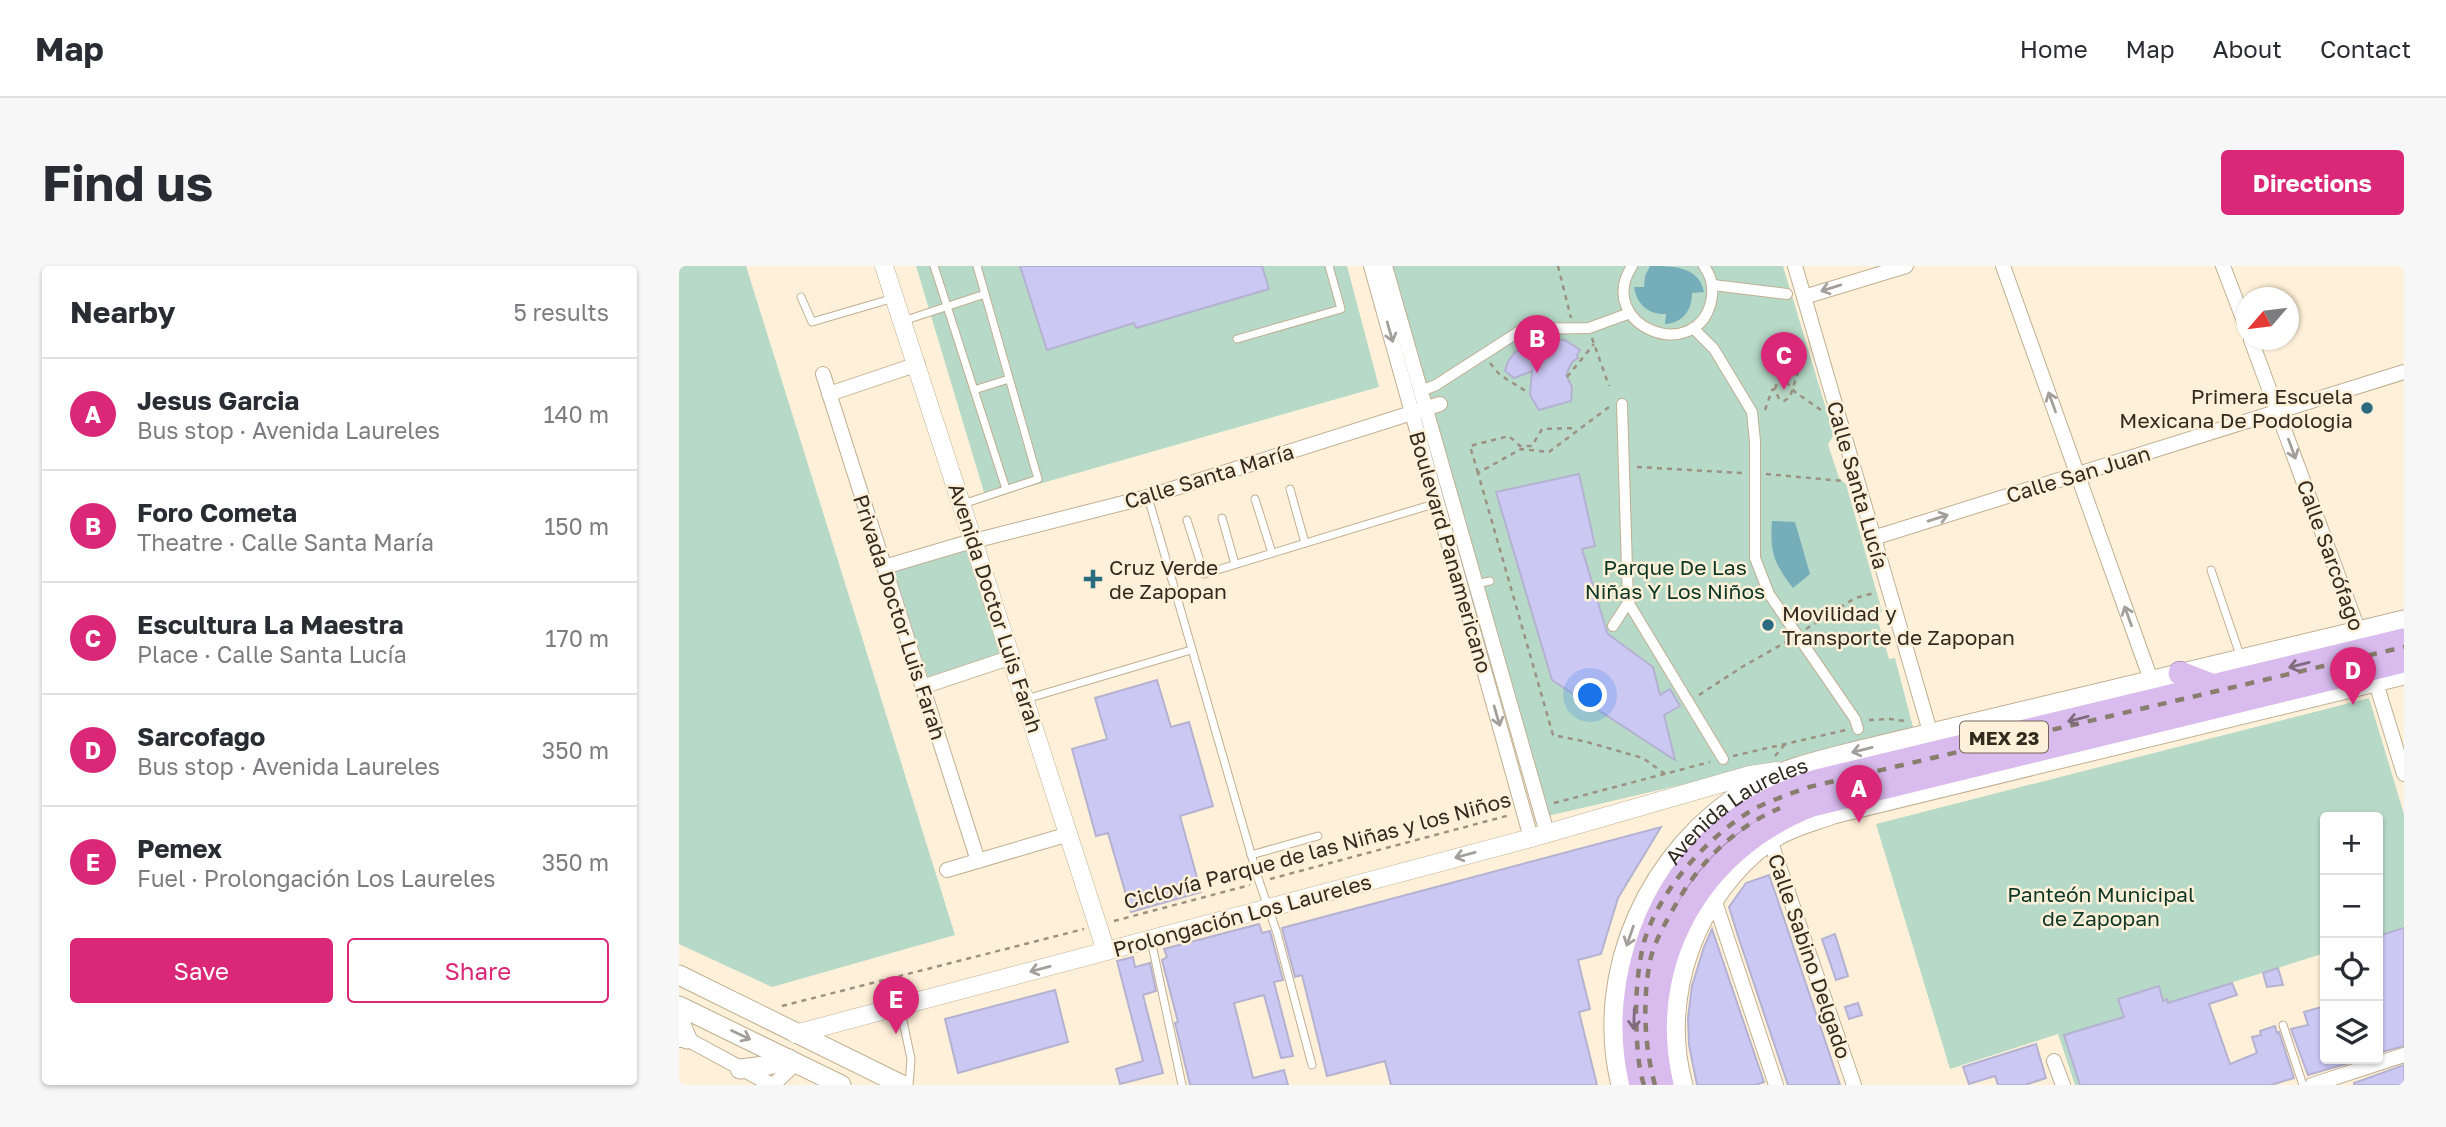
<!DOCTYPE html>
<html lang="en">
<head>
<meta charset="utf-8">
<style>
  body { margin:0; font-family:"Golos Text",sans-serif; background:#f7f7f7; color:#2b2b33 }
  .controls { position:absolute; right:21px; bottom:21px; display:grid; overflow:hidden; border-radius:7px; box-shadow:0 2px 5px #0004 }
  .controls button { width:63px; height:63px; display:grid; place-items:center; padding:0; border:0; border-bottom:2px solid #e1e1e2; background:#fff; color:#2b2b33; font:35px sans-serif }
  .compass { position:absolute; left:1557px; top:21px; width:63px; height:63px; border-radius:50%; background:#fff; box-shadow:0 2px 5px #0004; rotate:242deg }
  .you { position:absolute; left:912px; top:430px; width:24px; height:24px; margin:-18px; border:5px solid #fff; border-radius:50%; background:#1a73e8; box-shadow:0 0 0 10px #1a73e833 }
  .badge { display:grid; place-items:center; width:46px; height:46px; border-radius:50%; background:#db2777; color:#fff; font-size:23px; font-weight:700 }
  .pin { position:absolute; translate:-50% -58px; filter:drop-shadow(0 2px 4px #0008) }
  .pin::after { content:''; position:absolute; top:37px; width:24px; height:21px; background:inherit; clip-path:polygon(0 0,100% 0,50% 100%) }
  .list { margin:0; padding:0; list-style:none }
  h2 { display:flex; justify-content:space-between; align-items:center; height:91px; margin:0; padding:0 28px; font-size:30px }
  h2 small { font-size:23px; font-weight:400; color:#7c7c81 }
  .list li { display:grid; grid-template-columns:46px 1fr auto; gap:21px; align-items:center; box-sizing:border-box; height:112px; padding:0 28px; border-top:2px solid #e1e1e2 }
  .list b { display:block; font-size:26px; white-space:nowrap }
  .list p { margin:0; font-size:23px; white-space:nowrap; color:#7c7c81 }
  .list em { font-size:23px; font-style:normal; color:#7c7c81 }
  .actions { display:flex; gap:14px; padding:21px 28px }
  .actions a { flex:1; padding:16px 0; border:2px solid #db2777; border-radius:7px; text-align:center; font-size:24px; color:#db2777 }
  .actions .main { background:#db2777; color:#fff }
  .icon { flex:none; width:38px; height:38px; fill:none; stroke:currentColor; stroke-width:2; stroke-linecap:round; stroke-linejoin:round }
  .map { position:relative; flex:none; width:1725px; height:819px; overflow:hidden; border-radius:7px }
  header { display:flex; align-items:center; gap:42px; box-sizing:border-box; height:98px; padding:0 35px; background:#fff; border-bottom:2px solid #e1e1e2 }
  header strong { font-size:33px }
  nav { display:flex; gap:38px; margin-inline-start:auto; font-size:24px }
  .intro { display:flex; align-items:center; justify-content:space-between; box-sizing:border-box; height:168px; padding:0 42px }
  h1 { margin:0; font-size:49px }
  .button { padding:18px 32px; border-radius:7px; background:#db2777; color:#fff; font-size:24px; font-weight:700 }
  main { display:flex; gap:42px; padding:0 42px }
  aside { flex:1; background:#fff; border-radius:7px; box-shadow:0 2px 5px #0004 }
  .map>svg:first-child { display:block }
  .green { fill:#b7d9c8 }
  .water { fill:#75adb9 }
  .building { fill:#ccc8f4; stroke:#b4b2d0; stroke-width:2 }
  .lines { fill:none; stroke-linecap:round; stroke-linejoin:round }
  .service-casing { stroke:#c0af92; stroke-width:9 }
  .pedestrian-casing { stroke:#c0af92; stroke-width:12 }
  .minor-casing { stroke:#c0af92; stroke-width:16 }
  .tertiary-casing { stroke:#c0af92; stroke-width:19 }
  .secondary-casing { stroke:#c0af92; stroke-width:21 }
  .primary-casing { stroke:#8e6b9f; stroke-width:24 }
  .path { stroke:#9c9280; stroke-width:2.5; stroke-dasharray:5 5; stroke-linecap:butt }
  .service { stroke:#fff; stroke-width:7 }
  .pedestrian { stroke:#fff; stroke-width:10 }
  .minor { stroke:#fff; stroke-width:14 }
  .tertiary { stroke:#fff; stroke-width:18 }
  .secondary { stroke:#fff; stroke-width:19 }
  .primary { stroke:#d9bbee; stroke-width:23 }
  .rail { stroke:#887e6e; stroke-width:4.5; stroke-dasharray:9 9; stroke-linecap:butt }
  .oneway { stroke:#a3a09b }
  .oneway2 { stroke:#7d6c7d }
  .poi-dot { fill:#2b6b80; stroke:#fff1d9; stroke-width:2.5 }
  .labels { text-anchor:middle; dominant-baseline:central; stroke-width:5; stroke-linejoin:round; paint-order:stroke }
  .shield { fill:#fff1d9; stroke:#706658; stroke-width:2 }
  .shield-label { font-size:19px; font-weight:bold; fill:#322b20 }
  .poi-label { font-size:21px; fill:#322b20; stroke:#fff1d9; text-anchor:start }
  .street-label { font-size:21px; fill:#322b20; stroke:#fff1d9 }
  .park-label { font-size:21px; fill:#0c3626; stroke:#fff1d9 }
</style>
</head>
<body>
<header>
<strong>Map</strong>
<nav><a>Home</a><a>Map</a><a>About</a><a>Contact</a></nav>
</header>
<div class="intro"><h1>Find us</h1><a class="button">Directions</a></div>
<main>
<aside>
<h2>Nearby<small>5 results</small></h2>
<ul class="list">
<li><span class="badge">A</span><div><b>Jesus Garcia</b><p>Bus stop · Avenida Laureles</p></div><em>140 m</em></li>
<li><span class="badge">B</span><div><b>Foro Cometa</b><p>Theatre · Calle Santa María</p></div><em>150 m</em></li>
<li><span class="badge">C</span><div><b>Escultura La Maestra</b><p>Place · Calle Santa Lucía</p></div><em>170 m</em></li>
<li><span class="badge">D</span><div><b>Sarcofago</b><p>Bus stop · Avenida Laureles</p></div><em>350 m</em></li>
<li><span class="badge">E</span><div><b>Pemex</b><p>Fuel · Prolongación Los Laureles</p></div><em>350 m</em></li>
</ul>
<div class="actions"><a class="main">Save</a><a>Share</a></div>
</aside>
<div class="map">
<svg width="1725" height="819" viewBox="0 0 1725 819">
  <rect width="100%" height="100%" fill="#fff1d9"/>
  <g class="green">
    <polygon points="0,0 67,0 276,669 93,721 0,678"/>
    <polygon points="237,0 668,0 700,121 307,233"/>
    <polygon points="709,0 1104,0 1155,169 1149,178 1160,212 1167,218 1203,345 1198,352 1210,393 1216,392 1234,461 1228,466 869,550"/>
    <polygon points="289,279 323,387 249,411 214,303"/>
    <polygon points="1690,432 1725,548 1725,662 1699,670 1699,551 1646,551 1646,687 1526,725 1558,819 1396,819 1379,768 1271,803 1197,558"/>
  </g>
  <g class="water">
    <path d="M971 0C994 0 1020 0 1025 26L1013 27C1013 44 1004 57 986 58L987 48C970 49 958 39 955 21H965L966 10Z"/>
    <path d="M1093 255 1116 256 1131 308 1114 322C1094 296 1091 286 1093 255Z"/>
  </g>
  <g class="building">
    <polygon points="341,0 583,0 590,23 457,62 455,57 368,84"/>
    <polygon points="862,72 886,74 901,84 898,89 899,92 893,96 887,109 893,121 892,135 860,144 851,129 853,105 835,112 826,105 829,96 836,86"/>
    <polygon points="900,208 916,280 903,283 927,363 929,368 974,401 981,429 991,423 1001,440 985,449 996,494 873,414 817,226"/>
    <polygon points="478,414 492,461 510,456 534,540 501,550 522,626 452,646 429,567 417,570 393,483 428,473 416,432"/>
    <polygon points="982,561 939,632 922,688 899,694 911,743 900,746 918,819 712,819 706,795 648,810 623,709 616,711 603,662"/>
    <polygon points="1090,609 1099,635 1161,819 1109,819 1059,670 1050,641 1067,617"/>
    <polygon points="580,658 583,667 591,665 604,714 595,716 614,790 602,792 585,729 555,737 574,812 605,804 609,819 511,819 496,757 499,756 483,694 488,691 485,683"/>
    <polygon points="1725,662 1725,780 1699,787 1699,670"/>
    <polygon points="1033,663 1085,816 1076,819 1018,819 1010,779 1009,752 1013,720 1025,681"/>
    <polygon points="1156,668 1169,710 1157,714 1143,673"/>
    <polygon points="454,691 456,701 471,697 477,725 464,729 484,807 441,818 437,803 464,795 438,695"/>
    <polygon points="1599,702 1604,719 1588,721 1584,707"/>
    <polygon points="1553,717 1558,729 1530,738 1551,798 1578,787 1573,771 1582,769 1581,765 1596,760 1598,767 1600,766 1615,812 1592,819 1401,819 1385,769 1445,751 1439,733 1480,720 1484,735 1488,733 1489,737"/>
    <polygon points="376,724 389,776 279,807 266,753"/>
    <polygon points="1179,737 1183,749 1170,753 1166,741"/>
    <polygon points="1646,740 1646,793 1672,793 1673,796 1629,809 1612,763 1629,759 1625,746"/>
    <polygon points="1357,778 1367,812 1346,819 1319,819 1316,810 1290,818 1284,801"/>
    <polygon points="1725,799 1725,819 1675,819 1675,817"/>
  </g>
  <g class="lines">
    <defs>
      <g id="service">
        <polyline points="255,0 327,223"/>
        <polyline points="122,31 133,56 215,32"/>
        <polyline points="224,55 306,28"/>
        <polyline points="558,73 662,43 650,0"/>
        <polyline points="295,124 330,113"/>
        <polyline points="611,223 626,277"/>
        <polyline points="469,231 579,612 598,667 633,799"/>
        <polyline points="576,233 593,287"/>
        <polyline points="284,238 359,213 298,0"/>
        <polyline points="543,252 556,298"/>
        <polyline points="508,254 525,308 758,237"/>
        <polyline points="1532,304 1562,392"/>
        <polyline points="797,318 811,315"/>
        <polyline points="347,433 512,384"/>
        <polyline points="572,589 639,570"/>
        <polyline points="472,674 503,819"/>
        <polyline points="221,741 232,793 230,819"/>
        <polyline points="1604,759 1624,819"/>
      </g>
      <g id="pedestrian">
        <path d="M953 0C915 59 1016 100 1032 36 1035 23 1033 11 1025 0"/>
        <polyline points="1034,19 1108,28"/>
        <polyline points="1014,62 1035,83 1073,146 1076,175 1076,292 1090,328 1176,453 1179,463"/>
        <polyline points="742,125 757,119 844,63 910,62 951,47"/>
        <polyline points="943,138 949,336 1044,493"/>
        <polyline points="934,360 952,332"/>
      </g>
      <g id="minor">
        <polyline points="692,0 852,572"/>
        <polyline points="706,0 868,567"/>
        <polyline points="1116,0 1250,462 1252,476"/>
        <polyline points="1324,0 1472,414"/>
        <polyline points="1544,0 1568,63"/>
        <polyline points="1125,31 1227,0"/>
        <polyline points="1572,74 1683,374"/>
        <polyline points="144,108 299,595"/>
        <polyline points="150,128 239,98"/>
        <polyline points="1194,272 1725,106"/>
        <polyline points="205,301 283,278 468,231 761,138"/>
        <polyline points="1694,407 1725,508"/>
        <polyline points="243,421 333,391"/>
        <polyline points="1088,565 1175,819"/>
        <polyline points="268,604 390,568"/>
        <polyline points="1035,633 1097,819"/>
        <polyline points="1,774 8,773 93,819"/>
        <polyline points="1375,795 1384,819"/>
        <polyline points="94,819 117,797"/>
        <polyline points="1633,819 1725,789"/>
      </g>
      <g id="tertiary">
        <polyline points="205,0 427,685"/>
        <polyline points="116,768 852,572 1071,509 1098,505"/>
      </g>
      <g id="secondary">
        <polyline points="0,709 223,819"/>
        <polyline points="0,740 162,819"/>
        <polyline points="0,754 8,773"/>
        <polyline points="61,803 86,800 110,793"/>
        <path id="s1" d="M942 819C914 705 971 582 1071 522 1106 501 1147 493 1186 483L1725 354"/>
        <path d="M1004 819C979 731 1017 628 1090 575 1108 562 1133 556 1154 548L1725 409"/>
      </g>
      <g id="primary">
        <polyline points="1501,407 1535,420"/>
        <path d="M962 819C941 732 969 633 1035 572 1064 545 1100 527 1138 515L1725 374"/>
        <path d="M983 819C955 699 1018 583 1133 539L1725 395"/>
      </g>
    </defs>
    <use href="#service" class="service-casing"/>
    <use href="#pedestrian" class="pedestrian-casing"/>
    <use href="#minor" class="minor-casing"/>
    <use href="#tertiary" class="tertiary-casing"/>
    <use href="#secondary" class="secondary-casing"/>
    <use href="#primary" class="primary-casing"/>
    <g class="path">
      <polyline points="879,0 892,52"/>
      <polyline points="913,72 930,120"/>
      <polyline points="811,97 821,109 850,127"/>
      <polyline points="888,111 915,78"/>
      <polyline points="1096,123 1099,113 1105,113 1116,126 1142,144"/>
      <polyline points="930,141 870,186 842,183 799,207 874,469 908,476 964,492 986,508"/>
      <polyline points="1086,144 1093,124 1096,123 1100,133 1105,135 1111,131 1125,87"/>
      <polyline points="958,201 1063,207"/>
      <polyline points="799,207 791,180 830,170 841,180 853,180 863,163 898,162"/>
      <polyline points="1087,208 1164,215"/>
      <polyline points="1127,363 1176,332 1195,327"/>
      <polyline points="1020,429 1063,401 1107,376"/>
      <polyline points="1190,454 1211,453 1226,455"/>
      <polyline points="1054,490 1167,464"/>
      <polyline points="1096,490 1107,477"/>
      <polyline points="875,537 1031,496"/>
      <polyline points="591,613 831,549"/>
      <polyline points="435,655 571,619"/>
      <polyline points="103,740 405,663"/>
    </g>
    <use href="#service" class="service"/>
    <use href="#pedestrian" class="pedestrian"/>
    <use href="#minor" class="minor"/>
    <use href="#tertiary" class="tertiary"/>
    <use href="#secondary" class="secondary"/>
    <use href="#primary" class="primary"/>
    <g class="rail">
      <path d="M965 819C958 798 958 772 957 750 957 726 959 700 965 676 980 624 1029 570 1075 543 1092 534 1111 528 1130 521L1725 381"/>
      <path d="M976 819C965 780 963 731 972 691 976 676 984 661 992 647 1017 600 1052 563 1101 542"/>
    </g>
  </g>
  <defs><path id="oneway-shaft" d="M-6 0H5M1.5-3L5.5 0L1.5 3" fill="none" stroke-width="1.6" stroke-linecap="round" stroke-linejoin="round" transform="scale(1.75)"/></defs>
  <g class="oneway">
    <use href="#oneway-shaft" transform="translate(1152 22) rotate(163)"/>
    <use href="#oneway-shaft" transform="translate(711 66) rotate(74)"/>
    <use href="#oneway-shaft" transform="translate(1373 136) rotate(-110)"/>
    <use href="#oneway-shaft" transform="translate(1613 183) rotate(70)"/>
    <use href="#oneway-shaft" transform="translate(1259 252) rotate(-17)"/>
    <use href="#oneway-shaft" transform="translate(1449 350) rotate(-110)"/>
    <use href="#oneway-shaft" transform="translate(818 450) rotate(74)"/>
    <use href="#oneway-shaft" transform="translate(1183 484) rotate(166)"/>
    <use href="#oneway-shaft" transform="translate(786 589) rotate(165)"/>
    <use href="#oneway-shaft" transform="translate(951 670) rotate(109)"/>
    <use href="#oneway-shaft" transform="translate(361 703) rotate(165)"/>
    <use href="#oneway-shaft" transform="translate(62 769) rotate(26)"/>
  </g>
  <g class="oneway2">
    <use href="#oneway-shaft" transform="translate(1620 399) rotate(166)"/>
    <use href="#oneway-shaft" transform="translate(1399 453) rotate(166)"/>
    <use href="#oneway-shaft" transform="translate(955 753) rotate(92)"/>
  </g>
  <g class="poi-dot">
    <circle cx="1688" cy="142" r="7"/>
    <path d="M410.5 302.5h7v7h7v7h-7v7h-7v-7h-7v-7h7z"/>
    <circle cx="1089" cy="359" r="7"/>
  </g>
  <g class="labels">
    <rect class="shield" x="1281" y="455.5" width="88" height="31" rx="5"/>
    <g class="shield-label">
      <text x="1325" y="471">MEX 23</text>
    </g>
    <g class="poi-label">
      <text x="1674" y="130" text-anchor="end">Primera Escuela<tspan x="1674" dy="24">Mexicana De Podologia</tspan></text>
      <text x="430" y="301">Cruz Verde<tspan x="430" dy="24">de Zapopan</tspan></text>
      <text x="1103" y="347">Movilidad y<tspan x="1103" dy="24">Transporte de Zapopan</tspan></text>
    </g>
    <g class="street-label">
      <text transform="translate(1399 208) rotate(-17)">Calle San Juan</text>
      <text transform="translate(530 210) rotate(-17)">Calle Santa María</text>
      <text transform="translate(1179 219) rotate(74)">Calle Santa Lucía</text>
      <text transform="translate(772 286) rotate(74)">Boulevard Panamericano</text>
      <text transform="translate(1652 289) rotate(70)">Calle Sarcófago</text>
      <text transform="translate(317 342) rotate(72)">Avenida Doctor Luis Farah</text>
      <text transform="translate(221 351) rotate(72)">Privada Doctor Luis Farah</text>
      <text stroke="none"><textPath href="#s1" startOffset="322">Avenida Laureles</textPath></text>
      <text transform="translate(638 584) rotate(-15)">Ciclovía Parque de las Niñas y los Niños</text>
      <text transform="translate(563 649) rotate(-15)">Prolongación Los Laureles</text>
      <text transform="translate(1131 690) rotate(71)">Calle Sabino Delgado</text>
    </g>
    <g class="park-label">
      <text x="996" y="301">Parque De Las<tspan x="996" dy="24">Niñas Y Los Niños</tspan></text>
      <text x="1422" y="628">Panteón Municipal<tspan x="1422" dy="24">de Zapopan</tspan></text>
    </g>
  </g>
</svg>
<div class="controls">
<button>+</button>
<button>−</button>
<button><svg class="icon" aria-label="locate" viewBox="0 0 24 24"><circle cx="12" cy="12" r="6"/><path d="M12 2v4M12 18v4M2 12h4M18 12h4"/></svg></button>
<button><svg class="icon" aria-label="layers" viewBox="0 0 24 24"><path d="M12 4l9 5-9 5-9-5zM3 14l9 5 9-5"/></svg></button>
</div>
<svg class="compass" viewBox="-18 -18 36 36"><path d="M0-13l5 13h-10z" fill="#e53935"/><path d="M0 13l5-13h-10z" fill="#7c7c81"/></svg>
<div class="you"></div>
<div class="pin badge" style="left:1180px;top:557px">A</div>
<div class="pin badge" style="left:858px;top:107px">B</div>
<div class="pin badge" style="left:1105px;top:124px">C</div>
<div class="pin badge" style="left:1674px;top:439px">D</div>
<div class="pin badge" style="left:217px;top:768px">E</div>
</div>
</main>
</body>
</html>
